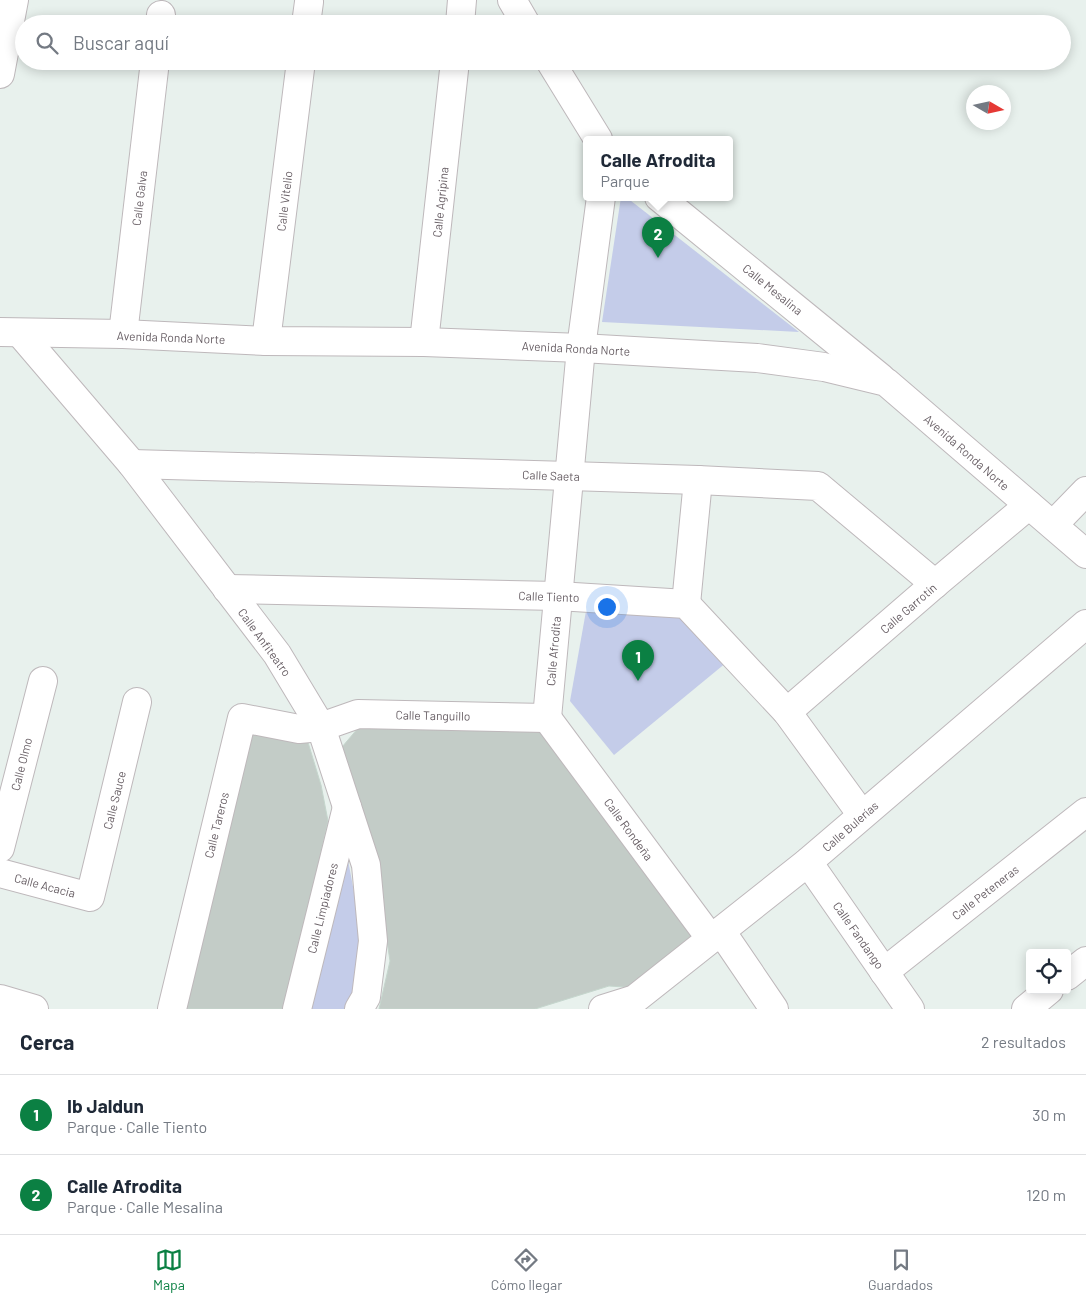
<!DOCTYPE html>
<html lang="es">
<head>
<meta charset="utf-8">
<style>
  body { margin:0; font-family:Barlow,sans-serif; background:#f6f6f7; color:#1f2937 }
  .controls { position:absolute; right:15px; bottom:15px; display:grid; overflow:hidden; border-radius:5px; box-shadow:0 2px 12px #0003 }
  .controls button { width:45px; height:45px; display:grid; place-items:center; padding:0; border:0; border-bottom:1px solid #e0e1e3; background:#fff; color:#1f2937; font:25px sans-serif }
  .compass { position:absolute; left:966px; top:85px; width:45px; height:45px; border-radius:50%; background:#fff; box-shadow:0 2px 12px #0003; rotate:99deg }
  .you { position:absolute; left:606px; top:606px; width:18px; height:18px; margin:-12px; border:4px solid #fff; border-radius:50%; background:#1a73e8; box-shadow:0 0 0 8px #1a73e833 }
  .badge { display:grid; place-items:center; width:32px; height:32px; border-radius:50%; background:#0b8043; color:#fff; font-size:16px; font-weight:700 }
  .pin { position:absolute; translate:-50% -41px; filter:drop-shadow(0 1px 2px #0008) }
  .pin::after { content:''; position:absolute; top:26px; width:18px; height:15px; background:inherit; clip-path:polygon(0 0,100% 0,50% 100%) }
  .popup { position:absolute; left:583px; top:136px; width:150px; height:65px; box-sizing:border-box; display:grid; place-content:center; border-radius:5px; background:#fff; filter:drop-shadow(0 1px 4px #0005); font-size:16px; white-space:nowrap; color:#747a83 }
  .popup b { font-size:19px; color:#1f2937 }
  .popup::after { content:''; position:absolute; left:50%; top:100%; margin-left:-10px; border:10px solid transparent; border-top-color:#fff }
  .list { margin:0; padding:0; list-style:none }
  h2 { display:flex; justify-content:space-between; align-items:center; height:65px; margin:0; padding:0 20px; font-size:21px }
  h2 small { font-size:16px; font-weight:400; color:#747a83 }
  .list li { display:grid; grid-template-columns:32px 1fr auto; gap:15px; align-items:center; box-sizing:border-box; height:80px; padding:0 20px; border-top:1px solid #e0e1e3 }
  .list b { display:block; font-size:19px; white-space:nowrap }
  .list p { margin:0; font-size:16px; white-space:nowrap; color:#747a83 }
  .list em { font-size:16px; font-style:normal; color:#747a83 }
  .icon { flex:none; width:28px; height:28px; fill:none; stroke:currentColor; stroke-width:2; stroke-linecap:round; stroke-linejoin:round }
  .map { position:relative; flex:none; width:1086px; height:1009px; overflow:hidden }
  .search { position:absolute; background:#fff; box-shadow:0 2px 12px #0003; left:15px; right:15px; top:15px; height:55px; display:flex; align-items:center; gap:12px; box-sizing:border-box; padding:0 18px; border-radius:28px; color:#747a83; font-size:19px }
  .sheet { height:225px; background:#fff }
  nav { display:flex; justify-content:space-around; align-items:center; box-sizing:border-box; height:70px; border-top:1px solid #e0e1e3; background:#fff; font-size:14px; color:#747a83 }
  nav a { display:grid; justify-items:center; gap:2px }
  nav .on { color:#0b8043 }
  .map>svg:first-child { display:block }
  .green { fill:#c4cce9 }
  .building { fill:#c3ccc7; stroke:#c5d6cd }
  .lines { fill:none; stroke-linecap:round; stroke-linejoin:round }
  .minor-casing { stroke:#beb8bb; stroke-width:30 }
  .minor { stroke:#fff; stroke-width:28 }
  .labels { text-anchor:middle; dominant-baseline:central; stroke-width:4; stroke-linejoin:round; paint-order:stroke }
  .street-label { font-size:12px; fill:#685f65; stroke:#fff }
</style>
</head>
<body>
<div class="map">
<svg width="1086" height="1009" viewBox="0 0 1086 1009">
  <rect width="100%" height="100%" fill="#e8f1ed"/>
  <g class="green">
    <polygon points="621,197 626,197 799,332 602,322"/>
    <polygon points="586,611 680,612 727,662 614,755 570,701"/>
    <path d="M346 850C354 893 366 940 356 983 354 992 350 1001 347 1009H309Z"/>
  </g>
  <g class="building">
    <polygon points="359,727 545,730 697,939 640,988 609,986 535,1009 379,1009 390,961 373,846 342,747"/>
    <polygon points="249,730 307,739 321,785 328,821 286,1009 182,1009"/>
  </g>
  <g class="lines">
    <defs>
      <g id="minor">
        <polyline points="512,0 526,24"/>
        <polyline points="160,24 161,15"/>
        <polyline points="306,24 309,2"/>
        <polyline points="460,24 462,0"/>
        <polyline points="550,61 598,139"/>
        <polyline points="0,74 14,0"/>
        <polyline points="659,197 881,378"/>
        <polyline points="0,332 123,334 266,341 424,342 581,348 757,358 824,367 886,382 1086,554"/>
        <polyline points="20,333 132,464 277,654 321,727 366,865 373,941 366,997 359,1009"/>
        <polyline points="123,334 155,61"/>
        <polyline points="266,341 301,61"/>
        <polyline points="424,342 455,61"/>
        <polyline points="132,464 569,476 698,480 818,486 935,584"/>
        <polyline points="1053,525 1086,491"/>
        <polyline points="227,589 558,596 686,604 787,712 862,815"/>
        <polyline points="686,604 698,480"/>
        <polyline points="787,712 935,584 1029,505"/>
        <polyline points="547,718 581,348 601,197"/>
        <polyline points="547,718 711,939"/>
        <polyline points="0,848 43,681"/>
        <polyline points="808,862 910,1009"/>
        <polyline points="0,873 90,897 137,702"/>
        <polyline points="721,931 774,1009"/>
        <polyline points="884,972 1086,812"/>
        <polyline points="1067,976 1086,961"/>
        <polyline points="0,999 34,1009"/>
        <polyline points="172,1009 242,718 299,729 321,727 358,714 547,718"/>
        <polyline points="297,1009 347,807"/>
        <polyline points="603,1009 635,999 808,862 1086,624"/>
        <polyline points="1026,1009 1049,990"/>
      </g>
    </defs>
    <use href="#minor" class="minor-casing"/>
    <use href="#minor" class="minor"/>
  </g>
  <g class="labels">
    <g class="street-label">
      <text transform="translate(139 198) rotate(-83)">Calle Galva</text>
      <text transform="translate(284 201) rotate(-83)">Calle Vitelio</text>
      <text transform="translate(440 202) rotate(-84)">Calle Agripina</text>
      <text transform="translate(773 289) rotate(39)">Calle Mesalina</text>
      <text transform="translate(171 337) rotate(2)">Avenida Ronda Norte</text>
      <text transform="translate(576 348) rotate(3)">Avenida Ronda Norte</text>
      <text transform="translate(967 452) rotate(41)">Avenida Ronda Norte</text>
      <text transform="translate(551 475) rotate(2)">Calle Saeta</text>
      <text transform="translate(549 596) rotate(2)">Calle Tiento</text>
      <text transform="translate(908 608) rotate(-41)">Calle Garrotín</text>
      <text transform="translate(265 642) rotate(54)">Calle Anfiteatro</text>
      <text transform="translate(553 651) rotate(-85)">Calle Afrodita</text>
      <text transform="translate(433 715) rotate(1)">Calle Tanguillo</text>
      <text transform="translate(21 764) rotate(-76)">Calle Olmo</text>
      <text transform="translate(114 800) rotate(-76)">Calle Sauce</text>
      <text transform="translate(216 825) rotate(-76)">Calle Tareros</text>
      <text transform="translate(850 826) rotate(-41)">Calle Bulerías</text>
      <text transform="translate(629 829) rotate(54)">Calle Rondeña</text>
      <text transform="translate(45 885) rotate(15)">Calle Acacia</text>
      <text transform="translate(985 892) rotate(-38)">Calle Peteneras</text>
      <text transform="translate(322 908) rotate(-76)">Calle Limpiadores</text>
      <text transform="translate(859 935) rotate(55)">Calle Fandango</text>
    </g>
  </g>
</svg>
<div class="controls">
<button><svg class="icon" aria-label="locate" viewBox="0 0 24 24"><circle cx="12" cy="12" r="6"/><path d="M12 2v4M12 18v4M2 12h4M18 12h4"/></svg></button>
</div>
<svg class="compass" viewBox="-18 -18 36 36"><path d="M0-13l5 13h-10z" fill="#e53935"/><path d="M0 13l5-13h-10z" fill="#747a83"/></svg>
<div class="you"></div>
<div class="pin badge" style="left:638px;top:681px">1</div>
<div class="pin badge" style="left:658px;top:258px">2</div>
<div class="popup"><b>Calle Afrodita</b>Parque</div>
<div class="search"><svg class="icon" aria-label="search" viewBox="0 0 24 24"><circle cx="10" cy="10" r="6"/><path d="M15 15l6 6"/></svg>Buscar aquí</div>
</div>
<section class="sheet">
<h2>Cerca<small>2 resultados</small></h2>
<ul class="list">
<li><span class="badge">1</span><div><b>Ib Jaldun</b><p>Parque · Calle Tiento</p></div><em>30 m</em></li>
<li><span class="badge">2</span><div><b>Calle Afrodita</b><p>Parque · Calle Mesalina</p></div><em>120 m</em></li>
</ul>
</section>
<nav>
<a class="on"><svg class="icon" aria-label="map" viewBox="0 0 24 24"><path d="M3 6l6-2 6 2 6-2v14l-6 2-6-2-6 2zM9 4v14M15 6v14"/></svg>Mapa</a>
<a><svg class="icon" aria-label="directions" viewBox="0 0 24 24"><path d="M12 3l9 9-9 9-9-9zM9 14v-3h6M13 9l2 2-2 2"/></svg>Cómo llegar</a>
<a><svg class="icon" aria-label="saved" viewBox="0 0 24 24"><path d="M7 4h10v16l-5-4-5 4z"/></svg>Guardados</a>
</nav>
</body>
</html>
